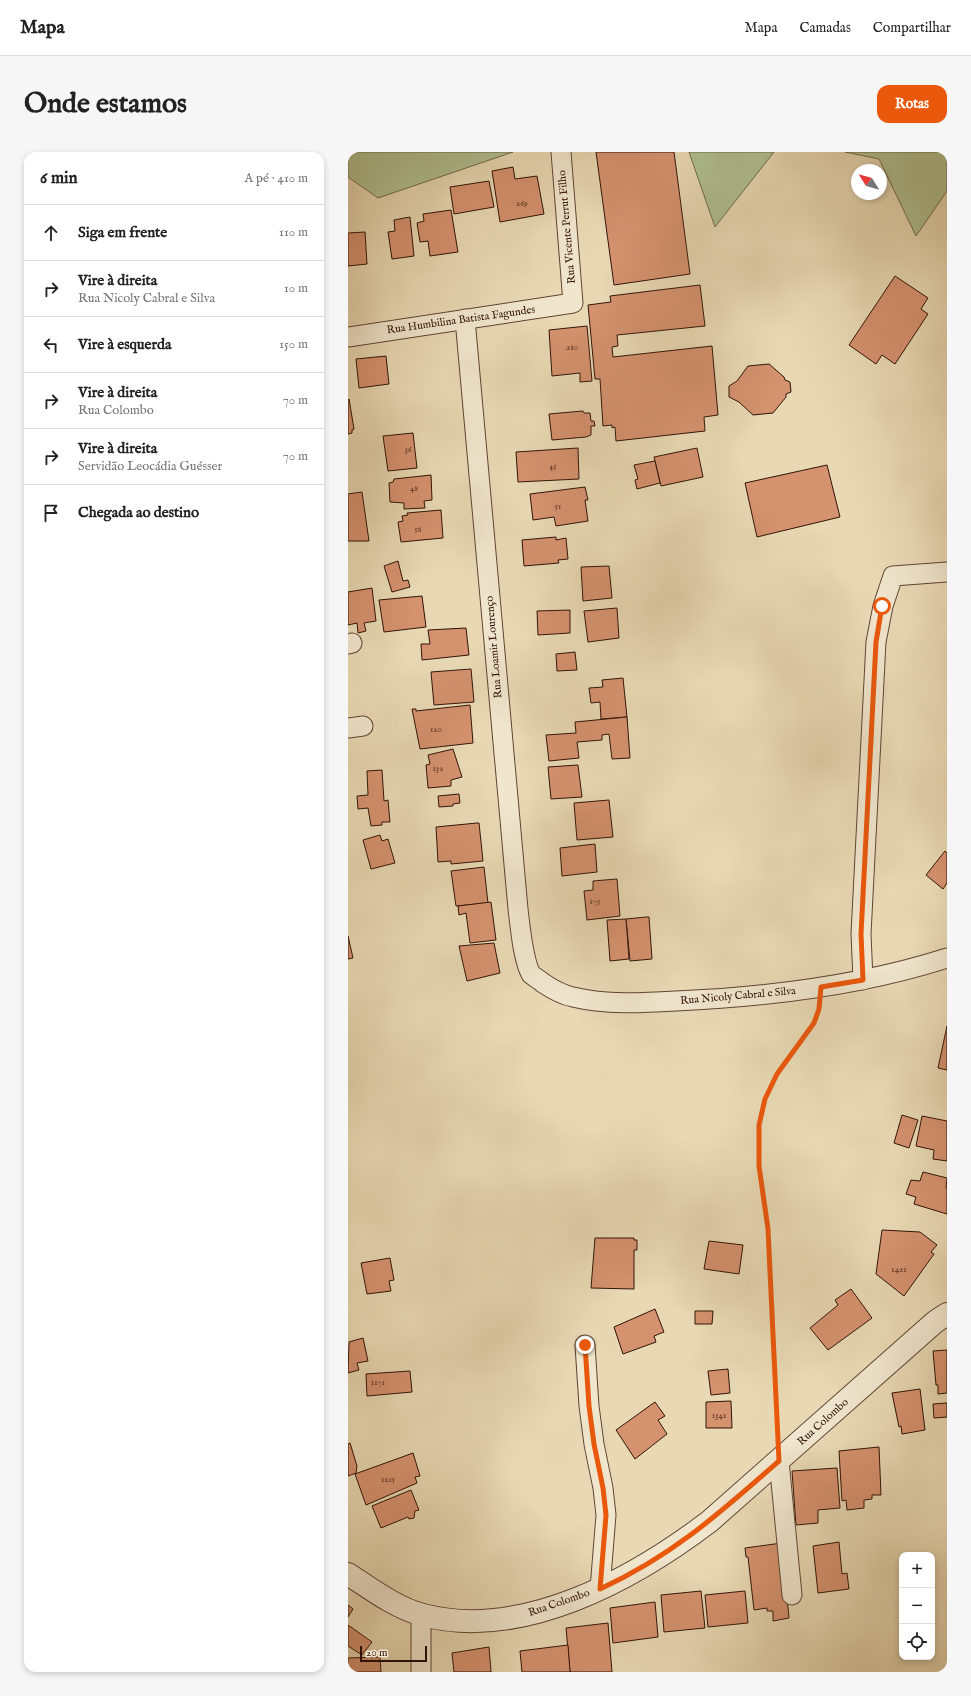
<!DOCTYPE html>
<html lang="pt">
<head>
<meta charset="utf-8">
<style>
  body { margin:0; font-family:"IM FELL English",serif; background:#f6f6f6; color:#222 }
  .controls { position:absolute; right:12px; bottom:12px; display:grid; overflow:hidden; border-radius:8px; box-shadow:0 2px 6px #0003 }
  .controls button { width:36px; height:36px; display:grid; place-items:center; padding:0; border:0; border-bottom:1px solid #e0e0e0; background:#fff; color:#222; font:20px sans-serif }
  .compass { position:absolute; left:503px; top:12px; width:36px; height:36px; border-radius:50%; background:#fff; box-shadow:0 2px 6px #0003; rotate:307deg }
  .scale { position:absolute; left:12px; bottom:10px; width:67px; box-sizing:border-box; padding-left:4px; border:2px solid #321308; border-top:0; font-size:11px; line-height:14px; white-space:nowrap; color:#321308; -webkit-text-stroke:3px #f0e6ce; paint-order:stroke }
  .stop { position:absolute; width:12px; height:12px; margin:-9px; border:3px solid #ea580c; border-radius:50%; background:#fff }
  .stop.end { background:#ea580c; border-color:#fff; box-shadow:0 1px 4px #0008 }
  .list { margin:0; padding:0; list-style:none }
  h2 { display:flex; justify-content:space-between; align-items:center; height:52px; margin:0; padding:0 16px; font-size:17px }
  h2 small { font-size:13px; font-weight:400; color:#767676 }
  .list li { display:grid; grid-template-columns:26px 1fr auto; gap:12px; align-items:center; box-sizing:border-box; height:56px; padding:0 16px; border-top:1px solid #e0e0e0 }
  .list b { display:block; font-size:15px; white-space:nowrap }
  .list p { margin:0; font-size:13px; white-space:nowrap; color:#767676 }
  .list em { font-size:13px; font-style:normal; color:#767676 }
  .icon { flex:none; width:22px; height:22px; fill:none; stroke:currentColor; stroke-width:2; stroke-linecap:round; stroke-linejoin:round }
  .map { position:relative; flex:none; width:599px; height:1520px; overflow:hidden; border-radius:12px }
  header { display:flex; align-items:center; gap:24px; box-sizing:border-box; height:56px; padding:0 20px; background:#fff; border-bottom:1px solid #e0e0e0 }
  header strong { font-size:19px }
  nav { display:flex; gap:22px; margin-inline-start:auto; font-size:14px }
  .intro { display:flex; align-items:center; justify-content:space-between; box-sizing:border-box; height:96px; padding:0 24px }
  h1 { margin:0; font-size:28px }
  .button { padding:10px 18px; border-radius:12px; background:#ea580c; color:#fff; font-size:14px; font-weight:700 }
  main { display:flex; gap:24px; padding:0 24px }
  aside { flex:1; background:#fff; border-radius:12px; box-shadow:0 2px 6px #0003 }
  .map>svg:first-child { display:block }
  .green { fill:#b0c092; stroke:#716a4d }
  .building { fill:#d5926f; stroke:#321308 }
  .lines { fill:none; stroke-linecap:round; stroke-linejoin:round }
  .minor-casing { stroke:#604433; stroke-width:21 }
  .tertiary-casing { stroke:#604433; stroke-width:24 }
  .path { stroke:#321308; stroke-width:2.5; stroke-dasharray:1 2; stroke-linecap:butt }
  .minor { stroke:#f0e6ce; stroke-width:19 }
  .tertiary { stroke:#f0e6ce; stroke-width:22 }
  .route { stroke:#ea580c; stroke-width:5 }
  .labels { text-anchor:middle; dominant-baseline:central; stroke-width:4; stroke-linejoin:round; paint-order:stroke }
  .number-label { font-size:9px; fill:#5b3322 }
  .street-label { font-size:11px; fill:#321308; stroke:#f0e6ce }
</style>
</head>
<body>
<header>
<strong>Mapa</strong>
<nav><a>Mapa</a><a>Camadas</a><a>Compartilhar</a></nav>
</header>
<div class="intro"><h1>Onde estamos</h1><a class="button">Rotas</a></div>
<main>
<aside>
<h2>6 min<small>A pé · 410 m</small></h2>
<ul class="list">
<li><svg class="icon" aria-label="ahead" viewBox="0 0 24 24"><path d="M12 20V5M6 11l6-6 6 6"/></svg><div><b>Siga em frente</b></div><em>110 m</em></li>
<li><svg class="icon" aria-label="right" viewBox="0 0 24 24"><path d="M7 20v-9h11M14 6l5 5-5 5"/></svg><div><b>Vire à direita</b><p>Rua Nicoly Cabral e Silva</p></div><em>10 m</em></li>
<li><svg class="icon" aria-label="left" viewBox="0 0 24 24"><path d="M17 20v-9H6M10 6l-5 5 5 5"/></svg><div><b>Vire à esquerda</b></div><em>150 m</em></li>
<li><svg class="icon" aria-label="right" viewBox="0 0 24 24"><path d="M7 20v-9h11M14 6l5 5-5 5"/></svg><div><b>Vire à direita</b><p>Rua Colombo</p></div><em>70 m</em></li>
<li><svg class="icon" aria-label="right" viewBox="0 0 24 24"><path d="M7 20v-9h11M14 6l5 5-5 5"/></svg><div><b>Vire à direita</b><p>Servidão Leocádia Guésser</p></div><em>70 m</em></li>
<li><svg class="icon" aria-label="arrive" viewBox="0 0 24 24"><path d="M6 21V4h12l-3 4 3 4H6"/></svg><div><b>Chegada ao destino</b></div></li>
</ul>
</aside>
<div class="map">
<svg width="599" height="1520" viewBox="0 0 599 1520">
  <rect width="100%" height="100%" fill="#e8d9b4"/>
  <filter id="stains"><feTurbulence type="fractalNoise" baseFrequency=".005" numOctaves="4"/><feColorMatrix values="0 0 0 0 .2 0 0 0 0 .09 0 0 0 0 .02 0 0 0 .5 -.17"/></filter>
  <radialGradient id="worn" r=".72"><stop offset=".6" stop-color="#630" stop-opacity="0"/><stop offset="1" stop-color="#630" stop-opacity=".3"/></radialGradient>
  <g class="green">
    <polygon points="0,0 165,0 30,46 0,25"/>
    <polygon points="341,0 426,0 367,75"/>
    <polygon points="497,0 599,0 599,39 568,84 531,7"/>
  </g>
  <g class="building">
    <polygon points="248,0 326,0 342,122 266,133"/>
    <polygon points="165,15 167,27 189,24 196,62 152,70 144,19"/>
    <polygon points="141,29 146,55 106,62 102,35"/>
    <polygon points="103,58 110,100 82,104 80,89 72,90 69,71 76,69 75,62"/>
    <polygon points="62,65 66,104 44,107 40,80 47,79 46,68"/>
    <polygon points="17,80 19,112 0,114 0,81"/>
    <polygon points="547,124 580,146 573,157 580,162 547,212 534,203 528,212 501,193"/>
    <polygon points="352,133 357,174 269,183 270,194 264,195 265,205 364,194 370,263 356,265 357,279 268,289 267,275 264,276 264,273 255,274 252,227 247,227 240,153 263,150 262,144"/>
    <polygon points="239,174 244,229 232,230 232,221 204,224 201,178"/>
    <polygon points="38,204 41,232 11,236 8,207"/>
    <polygon points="421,212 436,225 437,228 442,230 443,240 438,242 438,245 425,261 405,263 391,250 381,245 381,234 389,229 400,214"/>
    <polygon points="1,247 6,277 4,278 4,281 0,282 0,248"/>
    <polygon points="235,259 236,261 242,261 243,269 246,269 247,274 243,274 243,283 238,285 204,288 201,262"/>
    <polygon points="65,281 69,316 40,319 35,284"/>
    <polygon points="230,296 231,327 170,330 168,300"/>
    <polygon points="349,296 355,325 313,334 306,305"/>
    <polygon points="307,309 312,331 289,337 287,328 290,327 286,313"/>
    <polygon points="479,313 492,365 409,385 397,331"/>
    <polygon points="83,323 84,348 76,349 77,356 56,357 56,351 42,350 41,331 45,330 46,327"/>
    <polygon points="237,335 240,348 237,348 240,369 208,374 206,365 185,368 182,342"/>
    <polygon points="14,340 21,389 0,389 0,342"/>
    <polygon points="93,358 95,386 53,390 50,370 55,369 54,364 60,363 59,361"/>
    <polygon points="208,385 208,388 218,386 220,407 210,408 211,411 176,414 174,388"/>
    <polygon points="50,409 55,429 60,428 62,435 44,440 36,414"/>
    <polygon points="261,414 264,446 235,449 233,415"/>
    <polygon points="24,436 28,469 16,471 18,479 10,481 9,471 0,473 0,440"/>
    <polygon points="74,444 78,475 36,480 31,448"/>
    <polygon points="269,456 271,486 240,490 236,459"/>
    <polygon points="222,458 222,481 190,483 189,459"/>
    <polygon points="118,476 121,503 74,508 73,492 82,492 80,478"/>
    <polygon points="227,500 229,518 209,519 208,502"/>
    <polygon points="123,517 126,550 86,553 83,520"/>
    <polygon points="275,526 279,565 253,567 252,550 243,551 241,536 255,535 254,528"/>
    <polygon points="122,553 125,591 72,597 64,557 68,557 68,559"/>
    <polygon points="279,565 282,606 264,607 261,582 254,583 254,588 229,590 231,606 201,609 198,583 228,581 227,570"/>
    <polygon points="105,597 114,625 103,628 103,634 80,636 78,613 82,612 80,603"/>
    <polygon points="230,613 234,645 203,647 200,615"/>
    <polygon points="34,618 36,649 40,648 42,670 34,670 34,673 23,674 20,656 10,657 9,644 20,643 19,619"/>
    <polygon points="111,642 112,651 105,652 105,654 91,655 90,644"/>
    <polygon points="261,648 265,685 229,688 226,651"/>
    <polygon points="129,671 131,671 135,709 103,712 103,709 90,710 88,675"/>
    <polygon points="32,683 34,689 40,687 47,711 23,717 15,688"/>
    <polygon points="247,692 249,720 214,724 212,696"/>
    <polygon points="597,699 599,701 599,731 595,737 578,723"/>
    <polygon points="136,715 140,751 108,754 103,719"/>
    <polygon points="269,727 272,764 239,768 236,739 245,738 245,729"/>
    <polygon points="143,750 148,788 122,791 118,761 111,763 110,754"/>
    <polygon points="298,765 301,765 304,807 282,809 278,767"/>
    <polygon points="278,767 281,807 262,809 259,768"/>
    <polygon points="0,784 5,806 0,807"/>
    <polygon points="146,791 152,821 119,829 111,794"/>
    <polygon points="599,874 599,918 590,916"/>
    <polygon points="554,963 570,968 561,996 546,991"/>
    <polygon points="574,964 599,969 599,1009 585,1007 586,998 568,994"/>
    <polygon points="575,1020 599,1026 598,1036 599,1036 599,1062 566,1052 568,1045 558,1042 563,1028 572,1029"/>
    <polygon points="534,1078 572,1080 589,1093 583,1100 586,1102 556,1144 528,1122"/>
    <polygon points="247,1086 286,1086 286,1088 289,1088 289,1098 286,1098 286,1137 243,1136"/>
    <polygon points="361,1089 395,1093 391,1122 356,1117"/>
    <polygon points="42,1106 46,1128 41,1129 43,1139 19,1142 13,1111"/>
    <polygon points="503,1137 524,1166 480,1198 462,1176 490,1153 487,1148"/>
    <polygon points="307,1157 316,1180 306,1184 308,1190 275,1202 266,1175"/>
    <polygon points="347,1159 365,1159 364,1172 347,1172"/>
    <polygon points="15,1186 20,1209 9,1211 11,1218 0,1221 1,1190"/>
    <polygon points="599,1198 599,1241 590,1242 590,1233 588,1233 585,1199"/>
    <polygon points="380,1217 382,1241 363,1243 360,1219"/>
    <polygon points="62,1219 64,1240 19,1244 18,1222"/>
    <polygon points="572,1237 577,1278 554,1282 553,1274 551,1275 544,1241"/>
    <polygon points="383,1249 384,1276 358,1276 358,1250"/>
    <polygon points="307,1250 317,1264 310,1268 319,1282 287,1307 268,1278"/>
    <polygon points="599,1251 599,1265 586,1266 585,1252"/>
    <polygon points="2,1291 9,1314 8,1321 0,1324 0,1292"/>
    <polygon points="531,1295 533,1343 524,1343 524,1347 516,1348 516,1356 499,1358 498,1348 494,1349 491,1299"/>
    <polygon points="65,1301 72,1324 67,1325 69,1331 18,1353 7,1322"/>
    <polygon points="489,1316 492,1356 470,1358 470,1371 448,1373 444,1319"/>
    <polygon points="63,1338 71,1358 67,1359 66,1366 61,1367 60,1365 33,1376 24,1354"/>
    <polygon points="491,1390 494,1422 499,1421 501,1437 470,1441 465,1394"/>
    <polygon points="434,1391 441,1466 425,1469 425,1459 419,1459 419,1456 406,1458 400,1405 398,1405 397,1396"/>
    <polygon points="353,1439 357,1476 316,1480 313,1443"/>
    <polygon points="397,1439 400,1471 360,1475 357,1443"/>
    <polygon points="307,1450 310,1485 265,1491 262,1456"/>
    <polygon points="0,1453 5,1457 0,1465"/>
    <polygon points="260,1471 264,1520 222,1520 218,1476"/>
    <polygon points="0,1473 24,1490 14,1503 0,1494"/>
    <polygon points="220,1493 222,1520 174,1520 172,1499"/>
    <polygon points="141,1495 143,1520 106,1520 104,1501"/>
    <polygon points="32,1505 33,1520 0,1520 0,1506"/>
  </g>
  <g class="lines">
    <defs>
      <g id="minor">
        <path d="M117 167 170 757C172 773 175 808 183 822 186 825 192 828 195 831 204 837 214 843 225 845 258 853 294 851 328 849 419 845 512 834 599 806"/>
        <polyline points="0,185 225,151 213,0"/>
        <polyline points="0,492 4,491"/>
        <polyline points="0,576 15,574"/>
        <polyline points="515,828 513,782 528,490 535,454 545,424 599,420"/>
        <polyline points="237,1193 241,1254 246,1292 255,1336 258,1363 252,1437"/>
        <polyline points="431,1309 444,1443"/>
        <polyline points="73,1462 73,1520"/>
      </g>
      <path id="tertiary" d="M0 1422C23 1437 48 1456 75 1463 174 1489 286 1427 362 1369L587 1170 599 1162"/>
    </defs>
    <use href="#minor" class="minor-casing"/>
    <use href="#tertiary" class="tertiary-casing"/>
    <path class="path" d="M430 1279C426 1212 424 1146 420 1079 417 1036 402 990 417 947 428 913 460 891 471 857"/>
    <use href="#minor" class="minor"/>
    <use href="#tertiary" class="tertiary"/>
  </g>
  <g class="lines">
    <path class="route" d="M237 1193 241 1254 246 1292 255 1336 258 1363 252 1437C324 1404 372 1361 431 1309L420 1077 411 1014V973L417 947 429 922 466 871 471 857 473 835 515 828 513 782 528 490 534 454"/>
  </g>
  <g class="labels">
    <g class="number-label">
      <text x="174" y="51">269</text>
      <text x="224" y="195">280</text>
      <text x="60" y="297">36</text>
      <text x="205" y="314">45</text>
      <text x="66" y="336">48</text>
      <text x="210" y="354">51</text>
      <text x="70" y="377">58</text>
      <text x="88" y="577">120</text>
      <text x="90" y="616">132</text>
      <text x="247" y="749">175</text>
      <text x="551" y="1117">1421</text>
      <text x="30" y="1230">1171</text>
      <text x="371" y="1263">1341</text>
      <text x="40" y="1327">1215</text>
    </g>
    <g class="street-label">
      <text transform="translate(219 75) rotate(-95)">Rua Vicente Perrut Filho</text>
      <text transform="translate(113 168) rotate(-8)">Rua Humbilina Batista Fagundes</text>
      <text transform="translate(146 495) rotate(-95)">Rua Loamir Lourenço</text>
      <text transform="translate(390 844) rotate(-5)">Rua Nicoly Cabral e Silva</text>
      <text transform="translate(475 1270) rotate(-42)">Rua Colombo</text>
      <text transform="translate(211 1451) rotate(-19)">Rua Colombo</text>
    </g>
  </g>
  <rect width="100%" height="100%" filter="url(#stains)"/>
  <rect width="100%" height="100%" fill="url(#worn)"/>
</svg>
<div class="controls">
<button>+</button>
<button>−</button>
<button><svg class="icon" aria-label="locate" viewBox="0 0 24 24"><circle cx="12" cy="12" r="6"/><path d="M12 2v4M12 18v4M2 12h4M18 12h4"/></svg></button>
</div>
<svg class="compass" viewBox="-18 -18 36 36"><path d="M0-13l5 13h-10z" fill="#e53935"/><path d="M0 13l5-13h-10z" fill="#767676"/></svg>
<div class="scale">20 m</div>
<div class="stop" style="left:534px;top:454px"></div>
<div class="stop end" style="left:237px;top:1193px"></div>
</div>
</main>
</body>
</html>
